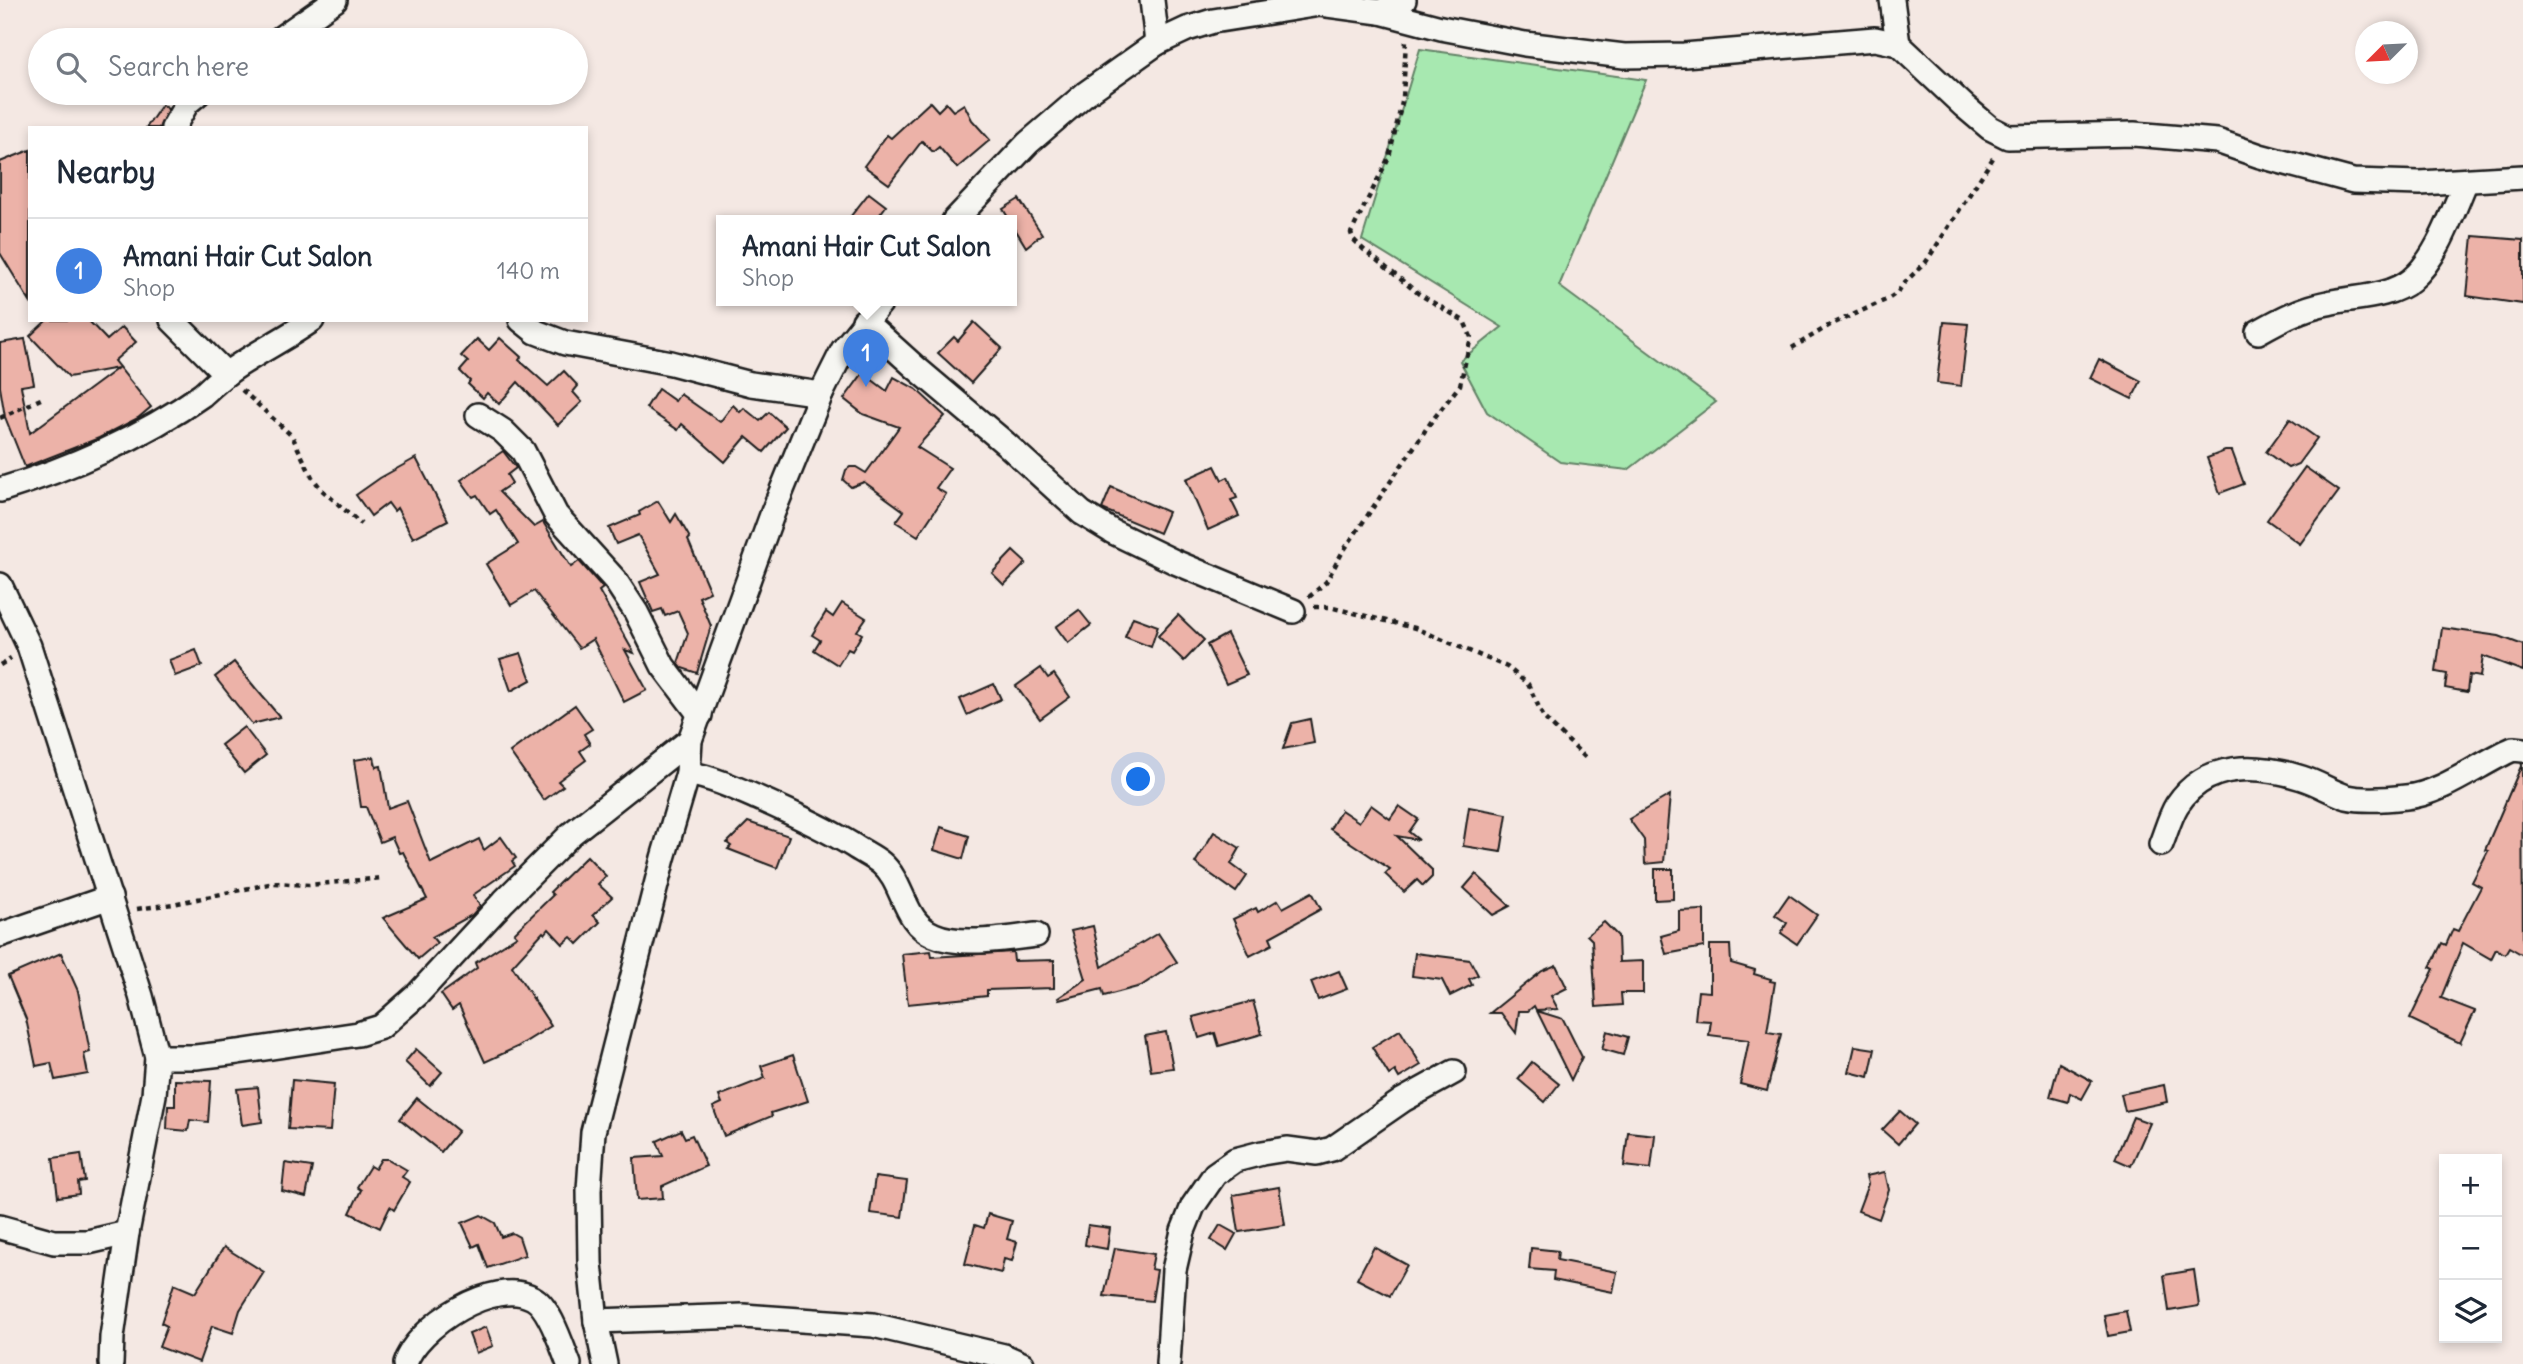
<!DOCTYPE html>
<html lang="en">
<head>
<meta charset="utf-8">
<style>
  body { margin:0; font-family:Delius,sans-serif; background:#f2f2f3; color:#1f2937 }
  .controls { position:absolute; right:21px; bottom:21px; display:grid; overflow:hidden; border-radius:0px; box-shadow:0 4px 10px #0003 }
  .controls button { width:63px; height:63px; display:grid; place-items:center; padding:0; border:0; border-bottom:2px solid #e0e1e3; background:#fff; color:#1f2937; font:35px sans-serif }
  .compass { position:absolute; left:2355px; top:21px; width:63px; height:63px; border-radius:50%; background:#fff; box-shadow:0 4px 10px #0003; rotate:246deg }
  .you { position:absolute; left:1139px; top:780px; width:24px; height:24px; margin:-18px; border:5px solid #fff; border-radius:50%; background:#1a73e8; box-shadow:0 0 0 10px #1a73e833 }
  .badge { display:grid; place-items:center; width:46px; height:46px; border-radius:50%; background:#d93025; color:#fff; font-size:23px; font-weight:700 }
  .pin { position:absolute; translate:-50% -58px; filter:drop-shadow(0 2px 4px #0008) }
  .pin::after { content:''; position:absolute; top:37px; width:24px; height:21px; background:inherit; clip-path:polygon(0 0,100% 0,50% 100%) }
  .popup { position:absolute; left:716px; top:215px; width:301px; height:91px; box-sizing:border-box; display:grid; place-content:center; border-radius:0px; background:#fff; filter:drop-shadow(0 2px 5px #0005); font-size:23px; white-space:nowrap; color:#747a83 }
  .popup b { font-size:26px; color:#1f2937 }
  .popup::after { content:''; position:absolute; left:50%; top:100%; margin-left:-14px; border:14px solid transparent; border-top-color:#fff }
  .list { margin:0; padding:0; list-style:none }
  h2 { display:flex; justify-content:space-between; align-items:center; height:91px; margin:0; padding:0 28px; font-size:30px }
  h2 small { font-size:23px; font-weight:400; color:#747a83 }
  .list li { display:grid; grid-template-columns:46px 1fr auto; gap:21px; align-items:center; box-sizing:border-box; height:105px; padding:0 28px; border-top:2px solid #e0e1e3 }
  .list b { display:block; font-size:26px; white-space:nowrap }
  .list p { margin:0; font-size:23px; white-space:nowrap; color:#747a83 }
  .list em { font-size:23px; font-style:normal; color:#747a83 }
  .icon { flex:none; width:38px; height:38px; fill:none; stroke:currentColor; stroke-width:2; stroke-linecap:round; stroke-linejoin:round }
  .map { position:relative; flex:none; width:2523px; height:1364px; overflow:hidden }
  .search { position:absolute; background:#fff; box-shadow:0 4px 10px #0003; left:28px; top:28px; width:560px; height:77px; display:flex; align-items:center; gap:18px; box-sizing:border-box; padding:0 24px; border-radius:38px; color:#747a83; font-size:26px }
  .panel { position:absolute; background:#fff; box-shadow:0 4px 10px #0003; left:28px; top:126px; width:560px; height:196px; border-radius:0px }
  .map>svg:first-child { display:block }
  .green { fill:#a7e8b0; stroke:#628266; stroke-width:2 }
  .building { fill:#ecb2a8; stroke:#1c1c1c; stroke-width:2 }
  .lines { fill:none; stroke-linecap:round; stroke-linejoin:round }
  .street-casing { stroke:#1c1c1c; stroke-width:28 }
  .path { stroke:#1c1c1c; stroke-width:4.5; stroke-dasharray:5 5; stroke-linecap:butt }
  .street { stroke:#f6f6f2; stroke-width:23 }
</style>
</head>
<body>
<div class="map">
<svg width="2523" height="1364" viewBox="0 0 2523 1364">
  <rect width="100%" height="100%" fill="#f4e8e3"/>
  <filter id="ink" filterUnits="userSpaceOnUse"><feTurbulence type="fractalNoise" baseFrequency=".0143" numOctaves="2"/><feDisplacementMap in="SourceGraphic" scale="14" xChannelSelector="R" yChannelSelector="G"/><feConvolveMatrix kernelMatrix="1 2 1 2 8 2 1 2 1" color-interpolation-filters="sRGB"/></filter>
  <g filter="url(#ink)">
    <polygon class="green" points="1420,49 1646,80 1559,286 1716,402 1628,470 1560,462 1487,412 1460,361 1502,327 1362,240"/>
    <g class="building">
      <polygon points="930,102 938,111 946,103 953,111 964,104 972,120 990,140 957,168 939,147 933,152 922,141 889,184 864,166 887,135 891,138"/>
      <polygon points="162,105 168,109 159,128 146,128"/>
      <polygon points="30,150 30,302 0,253 0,162"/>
      <polygon points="869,193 886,206 875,221 847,221"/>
      <polygon points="1019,199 1042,234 1026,247 1003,209"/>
      <polygon points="2473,236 2523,240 2523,304 2467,296"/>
      <polygon points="47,320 88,320 107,340 122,327 136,342 114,361 151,407 138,418 99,438 25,467 5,417 0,387 0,343 25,339 34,384 21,386 30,433 118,368 69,377 30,336"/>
      <polygon points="974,322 1002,348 971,383 938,353 954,337 958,341"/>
      <polygon points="1944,322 1968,324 1961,386 1937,383"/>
      <polygon points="500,338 521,357 519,360 548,386 564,371 578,386 573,392 582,402 558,425 518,382 499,404 487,393 483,398 468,384 470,381 460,371 468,362 461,356 477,339 489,350"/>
      <polygon points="2099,359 2141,381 2132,399 2090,378"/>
      <polygon points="863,373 887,391 894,377 916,389 945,416 917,447 950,468 936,488 946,494 918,536 896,522 904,511 864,482 851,487 843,480 846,470 850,467 856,467 866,473 899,427 863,414 844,399"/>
      <polygon points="658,389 675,401 680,394 720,422 733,405 740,412 744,408 760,421 769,412 786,427 764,452 746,437 725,462 682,424 678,430 646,408"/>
      <polygon points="2290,419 2317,438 2298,464 2288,468 2266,452"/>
      <polygon points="503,451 516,468 507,475 512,483 499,492 534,527 543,522 571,567 579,561 603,588 599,591 634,653 625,650 647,690 624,702 593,639 579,648 534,591 511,605 486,564 518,544 496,510 490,514 477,495 473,497 461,480"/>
      <polygon points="2225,451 2232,451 2244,484 2220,493 2207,458"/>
      <polygon points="416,458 448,520 413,538 397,508 394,511 388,503 371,516 356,495 380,478"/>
      <polygon points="1215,466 1222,480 1228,477 1237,498 1231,500 1239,516 1208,530 1186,479"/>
      <polygon points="2305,467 2339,491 2300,544 2267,520"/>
      <polygon points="1111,487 1168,512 1159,533 1102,509"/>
      <polygon points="658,501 671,522 676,514 690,538 688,540 710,592 699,597 711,626 697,673 682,668 678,663 688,633 678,611 665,616 662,609 653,612 640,582 660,574 638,535 616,544 609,528 640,515 639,512"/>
      <polygon points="1013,551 1026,563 1004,585 992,573"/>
      <polygon points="842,603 866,618 857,631 862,634 852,651 848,649 838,665 814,650 820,640 812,635 826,612 833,617"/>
      <polygon points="1079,610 1091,625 1068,643 1056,627"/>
      <polygon points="1178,615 1204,640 1184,661 1158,636"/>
      <polygon points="1133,617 1158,626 1151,647 1125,637"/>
      <polygon points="2442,628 2499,636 2523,645 2523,671 2483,656 2480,677 2469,675 2467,692 2445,688 2447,674 2436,672"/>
      <polygon points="1227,634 1247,675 1226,684 1207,645"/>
      <polygon points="196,650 202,666 175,676 169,660"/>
      <polygon points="521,653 531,680 511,691 500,659"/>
      <polygon points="234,662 257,690 280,717 252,724 215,677"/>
      <polygon points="1041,668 1048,678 1054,674 1070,697 1040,719 1016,686"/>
      <polygon points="994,684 1001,699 967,715 960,699"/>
      <polygon points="575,705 592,729 584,734 590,744 580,751 586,760 558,781 563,786 544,800 510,752"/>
      <polygon points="1310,719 1314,743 1283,749 1292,723"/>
      <polygon points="244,727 266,755 244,773 221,745"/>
      <polygon points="374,757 376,767 381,766 388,808 407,801 431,863 479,839 484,850 501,837 516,858 512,861 515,866 473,895 480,906 472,915 432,937 437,943 418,959 383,918 427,899 403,852 399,853 392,837 380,842 366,807 361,807 354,760"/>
      <polygon points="2522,764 2523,955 2509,947 2505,954 2496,949 2491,959 2463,943 2441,998 2475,1011 2460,1043 2410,1019 2434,969 2430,967 2442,943 2446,945 2453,929 2458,931 2481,887 2472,882 2488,851 2485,850"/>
      <polygon points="1670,795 1664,862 1645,864 1644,840 1629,819"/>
      <polygon points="1371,805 1390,819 1399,806 1418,819 1409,832 1419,840 1397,836 1432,870 1432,877 1423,886 1417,880 1404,892 1385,874 1390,869 1330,829 1341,810 1359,822"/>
      <polygon points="1469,807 1507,814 1501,852 1463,846"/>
      <polygon points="748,822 789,836 777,868 728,849 731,846 727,843"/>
      <polygon points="941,827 969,836 963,859 934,850"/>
      <polygon points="1214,832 1240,848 1231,864 1247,876 1236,892 1195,863"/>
      <polygon points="587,856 606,876 598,884 612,897 593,915 600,922 578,944 571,937 563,944 549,929 545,934 543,932 512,966 551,1026 517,1047 485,1062 459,1005 452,1010 441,994 477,968 475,963 517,936 514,933 553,895 550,892"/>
      <polygon points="1655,869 1673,869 1673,899 1655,900"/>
      <polygon points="1476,874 1510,906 1493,915 1464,888"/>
      <polygon points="1312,892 1321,909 1270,937 1273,944 1250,956 1233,919 1256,908 1258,912 1278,900 1283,908"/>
      <polygon points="1789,895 1817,915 1797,944 1781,933 1787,923 1775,915"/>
      <polygon points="1704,910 1704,947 1666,954 1661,936 1679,931 1679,911"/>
      <polygon points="1604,922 1618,936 1619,962 1643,961 1643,993 1621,993 1622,1005 1596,1007 1592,940 1587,935"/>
      <polygon points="1093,926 1102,967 1158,933 1177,962 1141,986 1104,996 1102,989 1059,1000 1058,998 1086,979 1071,931"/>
      <polygon points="1710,945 1730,945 1731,963 1755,970 1754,974 1771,979 1770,981 1775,982 1767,1032 1781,1034 1767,1091 1740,1084 1749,1040 1709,1035 1711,1021 1695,1020 1698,991 1710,992"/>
      <polygon points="931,951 932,957 1013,952 1014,961 1054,960 1054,988 987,990 987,996 908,1004 902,954"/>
      <polygon points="61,953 78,991 90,1052 84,1054 88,1074 55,1080 51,1063 36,1066 26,1019 8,976"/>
      <polygon points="1415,953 1470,960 1478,975 1469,979 1472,985 1450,996 1442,980 1412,976"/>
      <polygon points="1556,965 1567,988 1551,996 1558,1009 1536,1010 1534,1006 1528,1011 1519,1011 1516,1033 1501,1013 1490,1013 1542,971"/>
      <polygon points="1339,971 1347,989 1318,1000 1311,982"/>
      <polygon points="1253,1001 1262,1034 1219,1046 1215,1033 1199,1038 1193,1017"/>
      <polygon points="1537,1011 1563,1019 1582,1057 1571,1080"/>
      <polygon points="1400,1030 1421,1065 1399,1078 1395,1071 1389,1075 1372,1047"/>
      <polygon points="1607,1031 1628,1037 1623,1055 1602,1049"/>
      <polygon points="1166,1032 1173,1068 1151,1071 1145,1036"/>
      <polygon points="1855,1046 1875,1049 1869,1077 1849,1072"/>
      <polygon points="416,1049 442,1072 430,1086 405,1062"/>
      <polygon points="793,1055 808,1101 771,1113 772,1116 724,1136 713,1107 722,1103 719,1096 765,1078 761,1066"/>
      <polygon points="1532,1062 1559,1084 1545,1102 1518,1079"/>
      <polygon points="2059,1063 2092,1081 2082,1099 2070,1093 2068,1102 2050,1097"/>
      <polygon points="175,1080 211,1081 208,1122 190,1120 188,1131 167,1129 168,1106 175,1106"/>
      <polygon points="292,1080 334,1084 330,1131 288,1129"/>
      <polygon points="2164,1085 2167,1102 2125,1111 2121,1094"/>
      <polygon points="258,1087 262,1122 242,1125 237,1089"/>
      <polygon points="417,1098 458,1131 441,1152 400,1119"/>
      <polygon points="1900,1111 1915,1124 1898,1144 1882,1130"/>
      <polygon points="2133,1117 2150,1123 2131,1166 2115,1159"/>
      <polygon points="681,1130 685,1138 692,1135 706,1166 662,1186 663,1198 637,1200 634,1158 663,1156 657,1141"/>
      <polygon points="1628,1132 1655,1135 1651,1169 1624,1166"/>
      <polygon points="81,1154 85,1181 78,1182 79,1194 58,1197 53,1158"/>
      <polygon points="381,1159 388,1159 407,1170 402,1177 410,1182 394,1210 390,1207 380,1228 350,1213 361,1190 357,1187 370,1166 375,1169"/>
      <polygon points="285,1163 312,1167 306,1197 282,1191"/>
      <polygon points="1885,1172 1889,1190 1879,1219 1858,1211 1868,1184 1866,1176"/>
      <polygon points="875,1177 907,1181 902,1217 870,1213"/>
      <polygon points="1279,1187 1285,1225 1239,1232 1233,1195"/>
      <polygon points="988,1214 1012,1221 1007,1239 1017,1242 1012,1261 1004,1259 1001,1273 965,1264 975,1225 984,1228"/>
      <polygon points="481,1215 495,1223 501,1237 512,1233 519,1237 525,1255 488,1268 479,1244 473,1247 462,1223"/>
      <polygon points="1088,1225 1110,1228 1107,1249 1085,1245"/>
      <polygon points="1220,1225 1236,1234 1227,1250 1211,1240"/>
      <polygon points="224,1247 264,1272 240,1310 233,1333 212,1326 199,1362 159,1347 167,1326 161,1323 174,1284 195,1293"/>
      <polygon points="1374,1247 1407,1265 1390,1296 1357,1279"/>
      <polygon points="1115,1248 1154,1254 1151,1269 1157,1270 1152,1301 1104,1296"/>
      <polygon points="1531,1248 1558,1251 1557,1260 1617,1272 1613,1292 1553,1280 1554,1271 1529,1269"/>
      <polygon points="2194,1270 2199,1306 2169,1311 2164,1275"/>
      <polygon points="2126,1311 2130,1332 2108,1336 2104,1315"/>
      <polygon points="486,1327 493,1346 476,1353 469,1334"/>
    </g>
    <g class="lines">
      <defs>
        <g id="street">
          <polyline points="1152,0 1157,43"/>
          <polyline points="1892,0 1898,44"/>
          <polyline points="1380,12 1441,28 1525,44 1624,56 1684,55 1875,39 1898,44 1964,106 1990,128 2008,137 2134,134 2217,141 2260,156 2353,181 2420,183 2523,177"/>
          <polyline points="278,40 335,0"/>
          <polyline points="173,128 187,103 199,93"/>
          <polyline points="954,221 1028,143 1085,94 1157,43 1187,29 1213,21 1320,4 1380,12 1404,0"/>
          <polyline points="172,320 226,374"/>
          <polyline points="521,320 536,332 565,343 671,363 751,384 821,394"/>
          <polyline points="864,321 915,367 1005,443 1082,513 1113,532 1175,562 1293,611"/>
          <path d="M2258 332C2281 319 2302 308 2328 303 2354 297 2389 298 2411 280 2437 259 2453 211 2466 181"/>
          <polyline points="478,415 503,431 523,451 556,515 615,580 636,612 663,666 700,715"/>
          <path d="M0 490C69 469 143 437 202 395 210 388 218 380 226 374 253 354 284 340 312 320"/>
          <polyline points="0,585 29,646 141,996 157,1057 154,1095 127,1233 112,1337 111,1364"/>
          <path d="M688 773C713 778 735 788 758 798 792 813 823 827 854 846 863 852 874 857 881 863 905 883 902 922 934 935 960 947 1008 938 1036 935"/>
          <path d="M2161 844C2166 832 2170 816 2177 805 2206 761 2258 764 2302 778 2318 783 2332 792 2347 797 2364 801 2388 799 2406 797 2442 794 2480 763 2513 749L2523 750"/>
          <polyline points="0,935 110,897"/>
          <polyline points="157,1057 196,1057 238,1052 358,1034 381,1027 417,995 504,901 571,834 690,740"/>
          <polyline points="0,1227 54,1242 88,1242 127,1233"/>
          <polyline points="596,1321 743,1316 873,1325 1004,1356 1022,1364"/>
          <path d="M405 1364C416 1327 495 1276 533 1298 550 1307 562 1347 569 1364"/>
          <polyline points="605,1364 596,1321 590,1263 589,1190 593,1132 663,858 688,773 690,740 773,512 821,394 843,350 882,301"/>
          <polyline points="1168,1364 1174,1270 1183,1231 1193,1206 1215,1174 1235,1160 1262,1153 1287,1149 1317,1153 1332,1149 1403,1100 1454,1072"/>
        </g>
      </defs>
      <use href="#street" class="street-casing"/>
      <g class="path">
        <polyline points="1792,348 1830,325 1888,299 1898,292 1904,283 1926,262 1995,155"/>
        <polyline points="242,390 292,436 312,477 322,490 361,524"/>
        <polyline points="0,418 45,397"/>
        <polyline points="1309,597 1326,582 1342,553 1431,422 1460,385 1471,337 1464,321 1419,294 1363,249 1353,239 1351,233 1389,157 1403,98 1406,39"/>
        <polyline points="1314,607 1329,607 1415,628 1507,667 1528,684 1544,718 1586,758"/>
        <polyline points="0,665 11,658"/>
        <polyline points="137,909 173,904 274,883 309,885 381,878"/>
      </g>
      <use href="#street" class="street"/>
    </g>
  </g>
</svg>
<div class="controls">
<button>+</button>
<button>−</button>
<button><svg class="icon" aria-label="layers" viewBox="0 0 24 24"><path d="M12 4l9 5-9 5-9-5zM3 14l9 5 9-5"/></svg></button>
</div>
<svg class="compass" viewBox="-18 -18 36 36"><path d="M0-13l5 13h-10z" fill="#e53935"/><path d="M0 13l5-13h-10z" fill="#747a83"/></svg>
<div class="you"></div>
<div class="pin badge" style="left:866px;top:387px;background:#3f7fe0">1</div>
<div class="popup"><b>Amani Hair Cut Salon</b>Shop</div>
<div class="search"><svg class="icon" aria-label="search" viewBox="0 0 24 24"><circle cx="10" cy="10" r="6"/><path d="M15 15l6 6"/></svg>Search here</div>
<section class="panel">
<h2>Nearby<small></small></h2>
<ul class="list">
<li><span class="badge" style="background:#3f7fe0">1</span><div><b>Amani Hair Cut Salon</b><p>Shop</p></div><em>140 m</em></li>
</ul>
</section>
</div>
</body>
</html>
